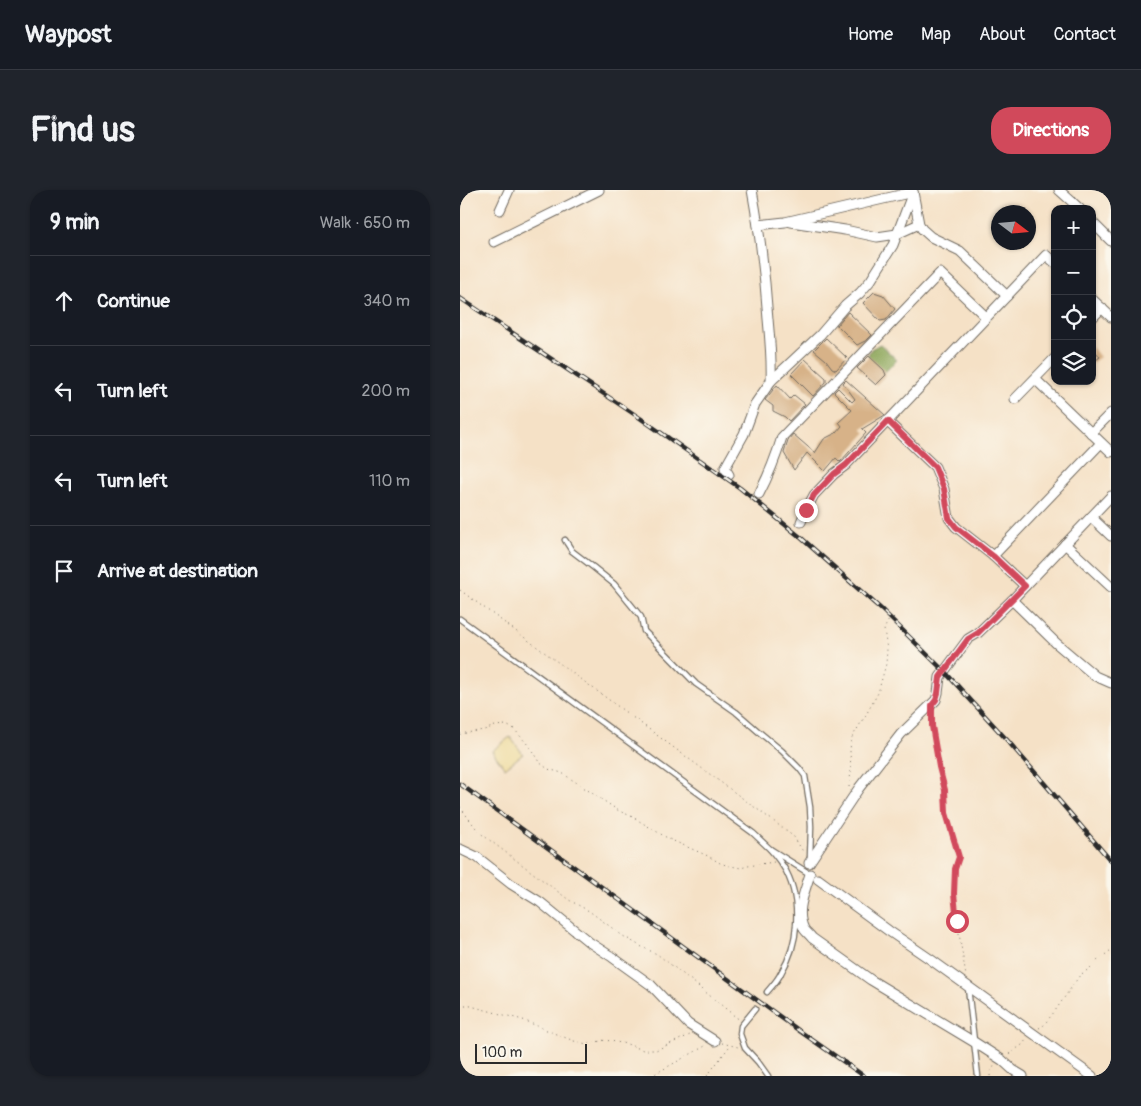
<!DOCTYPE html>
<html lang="en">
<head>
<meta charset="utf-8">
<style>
  body { margin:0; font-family:Pangolin,sans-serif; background:#20242c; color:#f1f3f6 }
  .controls { position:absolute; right:15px; top:15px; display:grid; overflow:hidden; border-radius:10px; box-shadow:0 1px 4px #0004 }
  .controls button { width:45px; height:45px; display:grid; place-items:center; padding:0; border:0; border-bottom:1px solid #363941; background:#171b24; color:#f1f3f6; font:25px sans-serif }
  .compass { position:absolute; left:531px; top:15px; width:45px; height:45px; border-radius:50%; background:#171b24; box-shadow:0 1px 4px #0004; rotate:106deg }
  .scale { position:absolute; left:15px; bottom:12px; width:112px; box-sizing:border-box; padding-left:5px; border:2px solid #2b2b2b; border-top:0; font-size:14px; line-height:18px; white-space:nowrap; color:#2b2b2b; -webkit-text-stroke:4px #fbf7ec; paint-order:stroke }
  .stop { position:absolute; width:15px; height:15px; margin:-11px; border:4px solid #d1495b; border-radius:50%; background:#fff }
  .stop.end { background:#d1495b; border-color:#fff; box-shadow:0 1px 5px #0008 }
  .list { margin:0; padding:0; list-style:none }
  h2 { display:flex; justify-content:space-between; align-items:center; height:65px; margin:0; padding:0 20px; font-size:21px }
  h2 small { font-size:16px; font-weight:400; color:#9ea1a6 }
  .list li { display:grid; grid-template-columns:32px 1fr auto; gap:15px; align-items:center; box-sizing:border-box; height:90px; padding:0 20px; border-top:1px solid #363941 }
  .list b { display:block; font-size:19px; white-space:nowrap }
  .list em { font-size:16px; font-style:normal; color:#9ea1a6 }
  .icon { flex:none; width:28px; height:28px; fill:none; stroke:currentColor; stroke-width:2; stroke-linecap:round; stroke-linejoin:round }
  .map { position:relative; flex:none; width:651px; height:886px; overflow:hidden; border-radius:20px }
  header { display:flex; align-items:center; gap:30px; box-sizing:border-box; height:70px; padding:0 25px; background:#171b24; border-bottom:1px solid #363941 }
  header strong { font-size:24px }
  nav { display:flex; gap:28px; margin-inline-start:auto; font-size:18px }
  .intro { display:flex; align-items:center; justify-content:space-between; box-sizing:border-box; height:120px; padding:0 30px }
  h1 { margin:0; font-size:35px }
  .button { padding:12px 22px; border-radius:20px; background:#d1495b; color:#fff; font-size:18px; font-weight:700 }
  main { display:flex; gap:30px; padding:0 30px }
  aside { flex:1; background:#171b24; border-radius:20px; box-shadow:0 1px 4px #0004 }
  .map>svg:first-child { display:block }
  .forest { fill:#8aa456; stroke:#5a6840 }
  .sand { fill:#eeda9e; stroke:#8c8264 }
  .building { fill:#d7b288 }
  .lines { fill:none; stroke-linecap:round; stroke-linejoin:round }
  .service-casing { stroke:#726b61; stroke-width:7 }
  .minor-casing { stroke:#726b61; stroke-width:11 }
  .path { stroke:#726b61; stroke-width:1; stroke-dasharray:1 4; stroke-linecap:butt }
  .service { stroke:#fff; stroke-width:4.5 }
  .minor { stroke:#fff; stroke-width:9 }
  .rail-casing { stroke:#2b2b2b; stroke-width:4.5 }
  .rail { stroke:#fbf7ec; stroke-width:2.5; stroke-dasharray:8; stroke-linecap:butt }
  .route { stroke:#d1495b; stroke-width:6 }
</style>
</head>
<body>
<header>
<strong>Waypost</strong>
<nav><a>Home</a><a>Map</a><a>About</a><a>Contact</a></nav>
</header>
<div class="intro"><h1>Find us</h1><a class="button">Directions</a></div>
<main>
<aside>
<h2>9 min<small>Walk · 650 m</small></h2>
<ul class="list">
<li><svg class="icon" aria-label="ahead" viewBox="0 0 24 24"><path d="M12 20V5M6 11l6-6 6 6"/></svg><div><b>Continue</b></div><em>340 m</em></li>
<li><svg class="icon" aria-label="left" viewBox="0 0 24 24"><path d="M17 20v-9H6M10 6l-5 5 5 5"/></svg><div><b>Turn left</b></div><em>200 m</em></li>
<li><svg class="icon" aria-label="left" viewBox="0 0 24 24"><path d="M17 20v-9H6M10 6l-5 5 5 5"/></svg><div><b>Turn left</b></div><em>110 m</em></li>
<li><svg class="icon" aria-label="arrive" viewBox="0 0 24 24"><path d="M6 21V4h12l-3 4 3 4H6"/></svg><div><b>Arrive at destination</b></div></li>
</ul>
</aside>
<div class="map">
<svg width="651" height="886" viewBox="0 0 651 886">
  <rect width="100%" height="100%" fill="#fbf7ec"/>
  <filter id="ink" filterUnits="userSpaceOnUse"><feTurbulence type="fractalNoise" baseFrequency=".02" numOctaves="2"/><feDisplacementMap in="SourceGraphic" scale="10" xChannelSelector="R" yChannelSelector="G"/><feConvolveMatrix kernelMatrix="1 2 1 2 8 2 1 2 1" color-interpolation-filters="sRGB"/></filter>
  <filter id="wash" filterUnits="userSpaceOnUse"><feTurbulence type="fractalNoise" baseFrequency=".0096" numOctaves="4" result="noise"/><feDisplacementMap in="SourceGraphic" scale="20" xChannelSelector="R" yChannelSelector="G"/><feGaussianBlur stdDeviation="1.12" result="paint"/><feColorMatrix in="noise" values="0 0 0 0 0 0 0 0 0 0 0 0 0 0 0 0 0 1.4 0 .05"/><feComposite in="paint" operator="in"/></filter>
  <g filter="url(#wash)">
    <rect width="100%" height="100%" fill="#f5e1c6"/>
    <polygon class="forest" points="420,154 437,170 425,182 408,165 411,159"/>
    <polygon class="sand" points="50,547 63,564 45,578 32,561"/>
    <g id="blocks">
      <g class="building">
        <polygon points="414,102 423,105 435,119 426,130 420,131 403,113"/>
        <polygon points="388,122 412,145 407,150 397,155 377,135"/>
        <polygon points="366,148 387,168 376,180 372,178 366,170 354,160"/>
        <polygon points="632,157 640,167 632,173"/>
        <polygon points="409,166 424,180 426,185 416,195 397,178"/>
        <polygon points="345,169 366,188 366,192 353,206 331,184"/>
        <polygon points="386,190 425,225 402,239 406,243 381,271 380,272 376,268 365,281 347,263 334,280 324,263 328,250 333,244 355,263 364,249 376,243 382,236 379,232 392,220 374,202 378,198 392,212 395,209 383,193"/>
        <polygon points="317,195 330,209 334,205 345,214 329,231 325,227 313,221 313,216 305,210"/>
      </g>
    </g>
  </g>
  <g filter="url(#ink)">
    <use href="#blocks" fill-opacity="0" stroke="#726b61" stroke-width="1"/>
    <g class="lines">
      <defs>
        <g id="service">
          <polyline points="105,350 112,361 133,377 154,394 181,427 184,441 236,494 276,522 299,542 322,561 339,578 345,586 350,617 351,637 350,667"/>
          <polyline points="0,429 293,643 310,659"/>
          <polyline points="508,798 518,886"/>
          <path d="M307 802C312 796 318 790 321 783 339 754 342 712 326 681 322 674 316 666 310 659L350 684"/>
          <polyline points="295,819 281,836 280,844 285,858 298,872 308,886"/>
        </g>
        <g id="minor">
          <path d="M292 0C300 43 305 86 308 129 310 150 312 170 311 191"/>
          <polyline points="599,0 620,19"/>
          <polyline points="453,2 459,34 462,39 471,47 500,61 547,106"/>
          <polyline points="40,20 49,0"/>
          <polyline points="331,32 385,40 417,47 437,44 459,34"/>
          <polyline points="632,32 651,51"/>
          <polyline points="298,35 325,32 453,2"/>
          <polyline points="34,52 139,0"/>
          <polyline points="632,109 651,127"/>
          <polyline points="632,128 642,118"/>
          <polyline points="575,189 651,262"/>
          <polyline points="555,209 595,168"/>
          <polyline points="427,231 475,277 484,299 489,328 496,337 533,366 565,396"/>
          <polyline points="631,243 651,223"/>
          <polyline points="269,285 265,278 284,244 295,214 311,191 360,145 385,116 400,103 411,90 433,55 453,2"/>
          <path d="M299 304C309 285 316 267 322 247L480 83 526 127"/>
          <polyline points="631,327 651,346"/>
          <polyline points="341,332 346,320 354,305 374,284 386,275 586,65 595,73"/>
          <polyline points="605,354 651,397"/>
          <polyline points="533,366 641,253"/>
          <polyline points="552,410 596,453 635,486 651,493"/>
          <polyline points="0,659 17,667 51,694 80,712 129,752 152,767 191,795 228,834 255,851"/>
          <polyline points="349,673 399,598 441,544 476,510 478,503 480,487 508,449 518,443 552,410 651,306"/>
          <path d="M350 684C345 702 335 721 344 739 346 742 350 745 352 748L411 790 514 852 542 870 553 880 563 886"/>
          <polyline points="358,689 429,741 470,769 632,886"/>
        </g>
      </defs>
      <use href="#service" class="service-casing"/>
      <use href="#minor" class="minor-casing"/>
      <g class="path">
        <polyline points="0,400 316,633 334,647 344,663"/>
        <polyline points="472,527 472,536 476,558 485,599 486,623 499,667 495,679 495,704 497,731 506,786"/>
        <polyline points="0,544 24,540 35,536 46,535 54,539 69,556 79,572 88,579 102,583 159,621 171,626 209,649 248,666 260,673 266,675 281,678 288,676 314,672"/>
        <polyline points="389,597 391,581 390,561 391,549 407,523 418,503 426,474 427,460 424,439 430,428"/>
        <polyline points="0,617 19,642 32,652 109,710 129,721 163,746 182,757 197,764 232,791 277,828 280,829"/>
        <polyline points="0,815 7,815 63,830 96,844 114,851 127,854 145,850 167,854 183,860 196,860 230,845"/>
        <polyline points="579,838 583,836 595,821 620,785 629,779 637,771 651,760"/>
        <polyline points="262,853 278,857"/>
        <polyline points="549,864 562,855 567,849"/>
        <polyline points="191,886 247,855"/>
        <polyline points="247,886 269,857"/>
        <polyline points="530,886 531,879 535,876"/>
      </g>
      <use href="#service" class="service"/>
      <use href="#minor" class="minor"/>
      <defs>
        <g id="rail">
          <polyline points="0,108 180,228 280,298 339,346 422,420 485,482 547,550 651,671"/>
          <polyline points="0,594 341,842 404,886"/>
        </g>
      </defs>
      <use href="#rail" class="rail-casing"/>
      <use href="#rail" class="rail"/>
    </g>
  </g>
  <g class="lines" filter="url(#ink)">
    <polyline class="route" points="346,320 354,305 374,284 386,275 428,231 475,277 484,299 489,328 496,337 533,366 565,396 518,443 508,449 480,487 478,503 476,510 472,515 472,536 479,577 485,600 486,623 499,667 495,679 494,704 497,731"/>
  </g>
</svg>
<div class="controls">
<button>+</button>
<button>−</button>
<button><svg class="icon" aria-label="locate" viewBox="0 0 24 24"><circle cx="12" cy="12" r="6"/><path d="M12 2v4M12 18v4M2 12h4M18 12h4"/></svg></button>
<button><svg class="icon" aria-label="layers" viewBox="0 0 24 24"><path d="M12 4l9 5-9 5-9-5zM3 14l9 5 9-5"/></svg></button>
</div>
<svg class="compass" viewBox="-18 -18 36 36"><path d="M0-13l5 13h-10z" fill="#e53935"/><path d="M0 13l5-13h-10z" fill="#9ea1a6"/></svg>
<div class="scale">100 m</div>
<div class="stop" style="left:497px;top:731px"></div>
<div class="stop end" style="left:346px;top:320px"></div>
</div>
</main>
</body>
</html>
